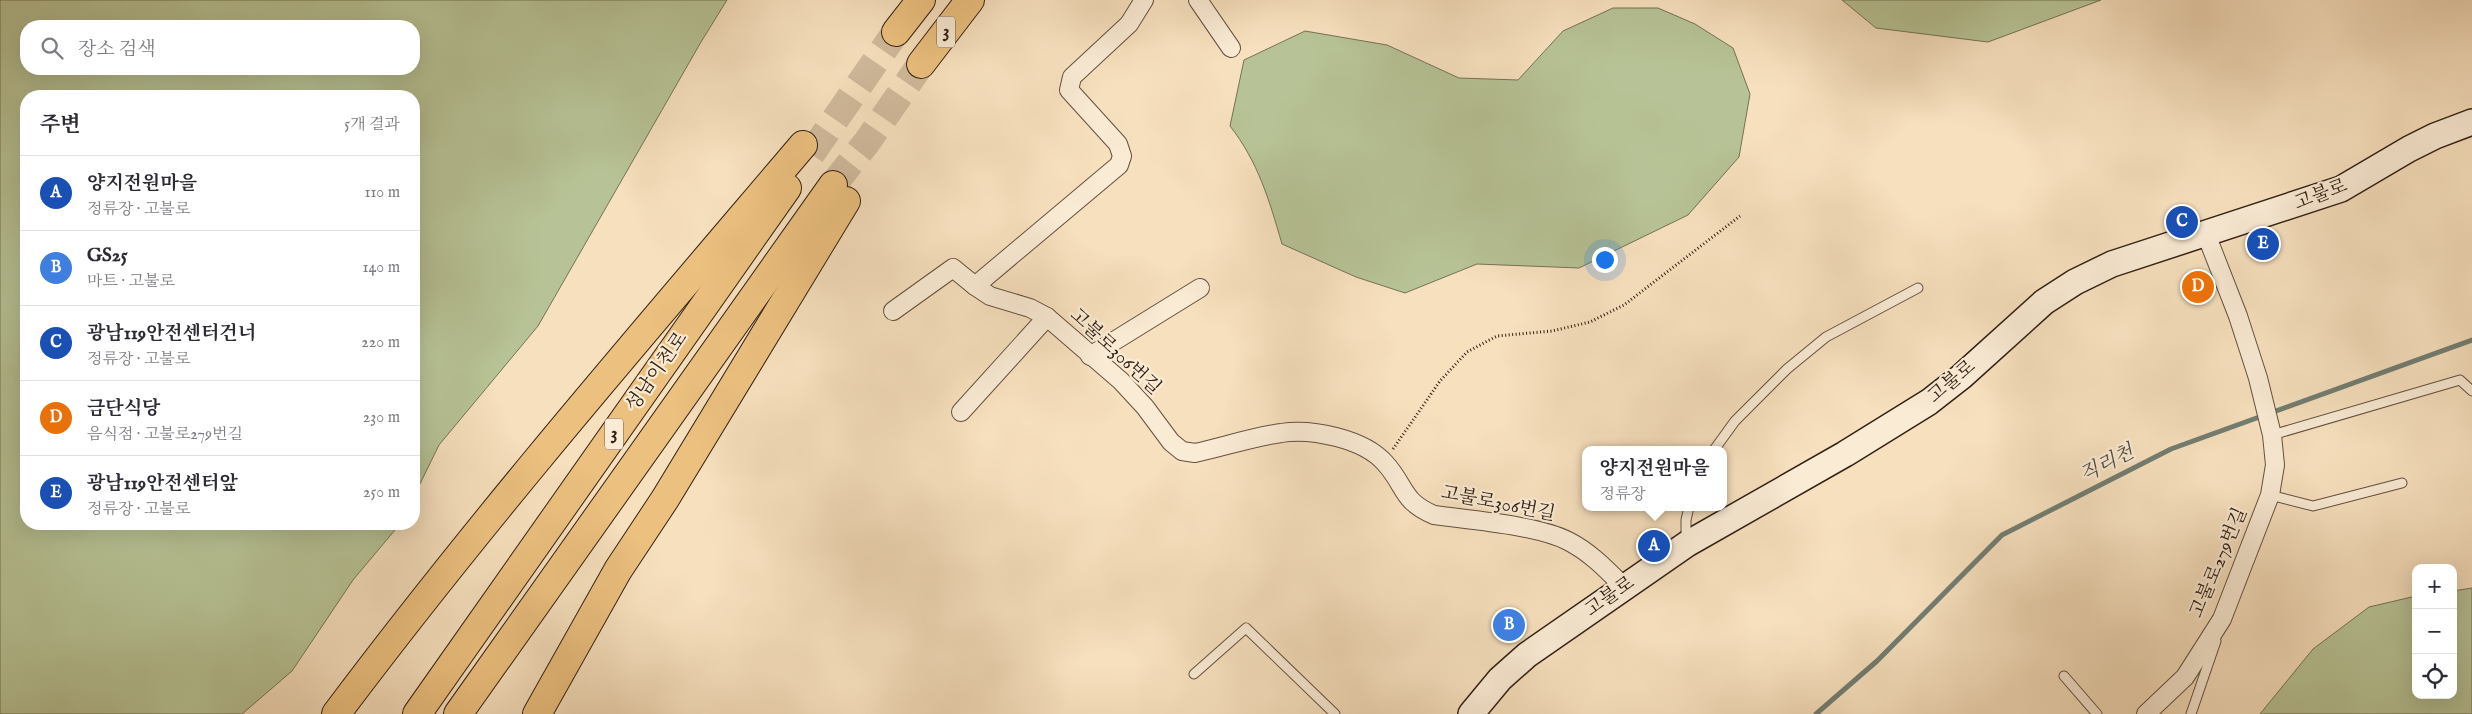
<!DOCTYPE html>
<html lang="ko">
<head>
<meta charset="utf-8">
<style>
  body { margin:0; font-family:"IM FELL English","Noto Serif KR",serif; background:#f7f7f7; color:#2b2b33 }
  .controls { position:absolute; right:15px; bottom:15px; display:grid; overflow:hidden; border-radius:10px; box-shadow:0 5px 20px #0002 }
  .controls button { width:45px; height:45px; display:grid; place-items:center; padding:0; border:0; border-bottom:1px solid #e1e1e2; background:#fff; color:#2b2b33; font:25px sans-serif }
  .you { position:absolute; left:1604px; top:259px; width:18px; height:18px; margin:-12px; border:4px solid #fff; border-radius:50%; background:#1a73e8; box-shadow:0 0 0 8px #1a73e833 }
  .badge { display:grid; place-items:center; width:32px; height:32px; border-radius:50%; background:#8f2418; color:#fff; font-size:16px; font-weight:700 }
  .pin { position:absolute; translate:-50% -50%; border:2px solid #fff; box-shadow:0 1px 5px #0006 }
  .popup { position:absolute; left:1582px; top:446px; width:145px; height:65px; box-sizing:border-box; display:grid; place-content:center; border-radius:10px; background:#fff; filter:drop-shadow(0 1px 4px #0005); font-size:16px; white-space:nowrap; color:#7c7c81 }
  .popup b { font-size:19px; color:#2b2b33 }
  .popup::after { content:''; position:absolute; left:50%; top:100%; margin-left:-10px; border:10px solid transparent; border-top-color:#fff }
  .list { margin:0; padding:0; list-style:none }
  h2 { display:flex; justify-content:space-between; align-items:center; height:65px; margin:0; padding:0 20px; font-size:21px }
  h2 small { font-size:16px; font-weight:400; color:#7c7c81 }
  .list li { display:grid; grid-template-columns:32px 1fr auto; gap:15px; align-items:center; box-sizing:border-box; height:75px; padding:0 20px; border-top:1px solid #e1e1e2 }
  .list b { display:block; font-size:19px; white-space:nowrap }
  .list p { margin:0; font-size:16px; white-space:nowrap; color:#7c7c81 }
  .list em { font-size:16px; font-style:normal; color:#7c7c81 }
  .icon { flex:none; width:28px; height:28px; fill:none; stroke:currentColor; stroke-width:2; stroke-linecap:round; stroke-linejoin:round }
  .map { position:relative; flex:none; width:2472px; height:714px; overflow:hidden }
  .search { position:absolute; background:#fff; box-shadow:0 5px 20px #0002; left:20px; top:20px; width:400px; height:55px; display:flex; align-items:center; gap:12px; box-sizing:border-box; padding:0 18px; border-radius:20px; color:#7c7c81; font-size:19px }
  .panel { position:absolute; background:#fff; box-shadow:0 5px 20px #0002; left:20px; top:90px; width:400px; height:440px; border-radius:20px }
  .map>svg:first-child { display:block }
  .green { fill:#b7c396; stroke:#747256; fill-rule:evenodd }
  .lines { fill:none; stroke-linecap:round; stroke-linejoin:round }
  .stream { stroke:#727e73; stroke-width:5 }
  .highway-tunnel { stroke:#d0ba9c; stroke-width:28; stroke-dasharray:28 14; stroke-linecap:butt }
  .lane-casing { stroke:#63503f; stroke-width:11 }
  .street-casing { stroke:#63503f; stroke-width:20 }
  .secondary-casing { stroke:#322015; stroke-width:28 }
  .highway-casing { stroke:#322015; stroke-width:30 }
  .path { stroke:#322015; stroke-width:3; stroke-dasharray:1 2.5; stroke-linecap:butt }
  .lane { stroke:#faebd5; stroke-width:9 }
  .street { stroke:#faebd5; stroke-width:18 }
  .secondary { stroke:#faebd5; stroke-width:25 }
  .highway { stroke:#ecc07f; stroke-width:28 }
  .labels { text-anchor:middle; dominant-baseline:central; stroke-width:4.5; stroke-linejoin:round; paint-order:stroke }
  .shield { fill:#faebd5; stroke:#6e5d4f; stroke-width:1 }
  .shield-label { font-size:18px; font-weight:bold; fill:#322015 }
  .street-label { font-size:19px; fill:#322015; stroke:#faebd5 }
  .water-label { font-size:20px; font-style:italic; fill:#524f44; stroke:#faebd5 }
</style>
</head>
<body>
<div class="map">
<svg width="2472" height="714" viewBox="0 0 2472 714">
  <rect width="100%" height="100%" fill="#f7e0be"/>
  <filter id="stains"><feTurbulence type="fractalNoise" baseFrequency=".004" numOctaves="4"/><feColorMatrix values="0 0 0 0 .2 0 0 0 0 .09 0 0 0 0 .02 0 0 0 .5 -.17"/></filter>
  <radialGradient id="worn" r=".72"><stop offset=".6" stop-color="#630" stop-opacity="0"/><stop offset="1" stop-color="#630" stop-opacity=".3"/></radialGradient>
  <g class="green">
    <path d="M0 0H727L701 42 538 326 439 445 414 496V96H26V524H400L353 580 292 671 242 714H0ZM414 26V69H26V26Z"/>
    <polygon points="1842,0 2101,0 1988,42 1876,28"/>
    <path d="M1613 8H1658L1695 24 1733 48 1750 94 1739 157 1688 215 1579 268 1477 264 1405 293 1356 277 1282 244C1269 199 1258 162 1230 126L1244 60 1305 31 1387 45 1459 78 1518 80 1563 31Z"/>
    <polygon points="2472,588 2472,714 2260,714 2313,649 2369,607 2416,596 2416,695 2453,695 2453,591"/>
  </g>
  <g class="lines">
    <polyline class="stream" points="1816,714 1877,661 2002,535 2171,449 2472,340"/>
    <g class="highway-tunnel">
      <polyline points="811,154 896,32"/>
      <polyline points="833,185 867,142 921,64"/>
    </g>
    <defs>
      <g id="lane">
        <polyline points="2272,435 2460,380 2472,391"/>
        <polyline points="1714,450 1735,421 1787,369 1826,337 1918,288"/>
        <polyline points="2270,495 2313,506 2402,483"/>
        <polyline points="1686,542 1686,520 1689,507"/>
        <polyline points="1194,674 1246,628 1335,714"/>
        <polyline points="2064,676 2097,714"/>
        <polyline points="2191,714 2216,641"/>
      </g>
      <g id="street">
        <path d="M1144 0 1129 24 1072 77 1069 90 1118 144 1122 156 1119 165 975 286 990 296 1030 308 1047 317 1121 381 1145 407 1171 442 1182 451 1195 453C1223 447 1252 437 1281 433 1312 428 1364 439 1385 463 1406 486 1401 501 1434 515 1470 520 1537 525 1568 541 1590 552 1607 570 1624 587"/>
        <polyline points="1198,0 1231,48"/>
        <polyline points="893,311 953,268 975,286"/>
        <polyline points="1090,356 1200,288"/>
        <polyline points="961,412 1047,317"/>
        <polyline points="2146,714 2185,677 2222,619 2270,495 2275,465 2272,435 2258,378 2238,316 2206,234"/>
      </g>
      <polyline id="secondary" points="1471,714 1500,679 1527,655 1687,544 1845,454 1929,402 1961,377 2044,302 2075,282 2112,264 2341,189 2409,149 2435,136 2472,122"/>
      <g id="highway">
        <polyline points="896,32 921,0"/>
        <polyline points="921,64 970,0"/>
        <path d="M336 714C483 518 644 332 803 145"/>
        <polyline points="417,714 787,188"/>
        <polyline points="458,714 833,185"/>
        <polyline points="537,714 618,570 665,499 846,201"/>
      </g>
    </defs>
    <use href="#lane" class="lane-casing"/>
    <use href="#street" class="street-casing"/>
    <use href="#secondary" class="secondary-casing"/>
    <use href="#highway" class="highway-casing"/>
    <polyline class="path" points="1393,449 1440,381 1467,352 1497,336 1552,331 1590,322 1624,305 1740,216"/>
    <use href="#lane" class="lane"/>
    <use href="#street" class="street"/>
    <use href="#secondary" class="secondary"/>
    <use href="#highway" class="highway"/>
  </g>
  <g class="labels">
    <g class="shield">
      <rect x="937" y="16.5" width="18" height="31" rx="4"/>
      <rect x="605" y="418.5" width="18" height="31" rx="4"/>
    </g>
    <g class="shield-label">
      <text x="946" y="32">3</text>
      <text x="614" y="434">3</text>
    </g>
    <g class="street-label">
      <text transform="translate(2321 195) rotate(-21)">고불로</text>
      <text transform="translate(1115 352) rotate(43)">고불로306번길</text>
      <text transform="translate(657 372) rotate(-55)">성남이천로</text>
      <text transform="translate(1952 382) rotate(-40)">고불로</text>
      <text transform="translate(1498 504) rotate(11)">고불로306번길</text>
      <text transform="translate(2219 563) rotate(-67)">고불로279번길</text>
      <text transform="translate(1610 597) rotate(-35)">고불로</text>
    </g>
    <g class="water-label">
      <text transform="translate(2107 464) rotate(-27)">직리천</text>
    </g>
  </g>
  <rect width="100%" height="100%" filter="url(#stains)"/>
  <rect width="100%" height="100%" fill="url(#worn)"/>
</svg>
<div class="controls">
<button>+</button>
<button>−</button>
<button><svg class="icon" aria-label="locate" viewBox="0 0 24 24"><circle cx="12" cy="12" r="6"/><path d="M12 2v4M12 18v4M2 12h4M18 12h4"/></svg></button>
</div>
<div class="you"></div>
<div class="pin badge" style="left:1654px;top:546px;background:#1a4fb4">A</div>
<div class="popup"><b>양지전원마을</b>정류장</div>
<div class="pin badge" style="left:1509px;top:625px;background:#3f7fe0">B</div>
<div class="pin badge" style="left:2182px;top:222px;background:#1a4fb4">C</div>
<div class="pin badge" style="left:2198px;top:287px;background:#e8710a">D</div>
<div class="pin badge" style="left:2263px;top:244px;background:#1a4fb4">E</div>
<div class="search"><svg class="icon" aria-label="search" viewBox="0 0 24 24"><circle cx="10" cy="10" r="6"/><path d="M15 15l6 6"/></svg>장소 검색</div>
<section class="panel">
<h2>주변<small>5개 결과</small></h2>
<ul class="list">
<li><span class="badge" style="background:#1a4fb4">A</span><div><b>양지전원마을</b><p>정류장 · 고불로</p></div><em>110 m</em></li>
<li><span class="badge" style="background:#3f7fe0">B</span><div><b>GS25</b><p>마트 · 고불로</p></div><em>140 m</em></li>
<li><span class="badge" style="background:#1a4fb4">C</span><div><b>광남119안전센터건너</b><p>정류장 · 고불로</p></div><em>220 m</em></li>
<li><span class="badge" style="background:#e8710a">D</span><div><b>금단식당</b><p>음식점 · 고불로279번길</p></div><em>230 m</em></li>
<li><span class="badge" style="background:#1a4fb4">E</span><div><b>광남119안전센터앞</b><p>정류장 · 고불로</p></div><em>250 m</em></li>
</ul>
</section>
</div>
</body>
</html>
